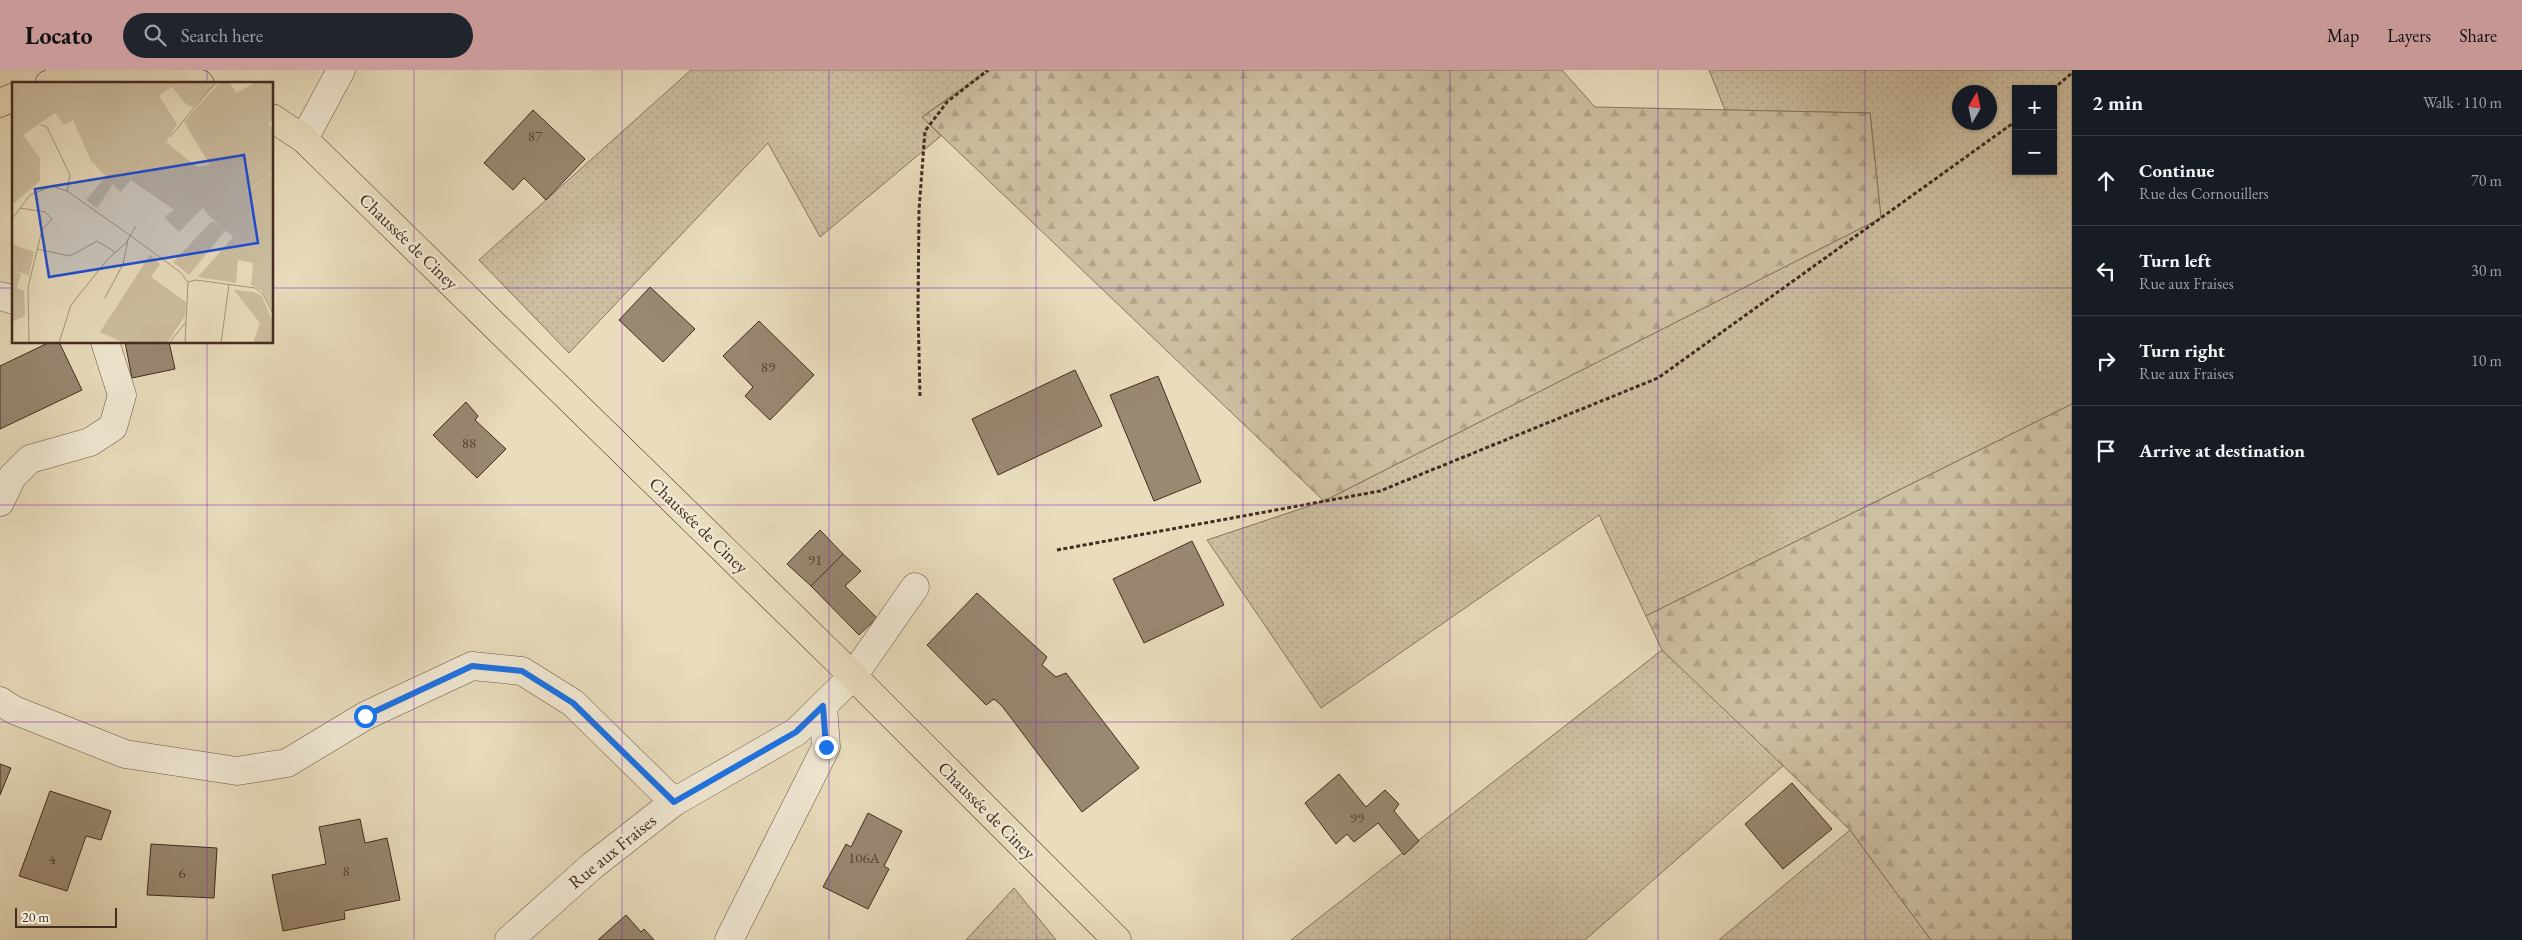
<!DOCTYPE html>
<html lang="en">
<head>
<meta charset="utf-8">
<style>
  body { margin:0; font-family:"EB Garamond",serif; background:#20242c; color:#f1f3f6 }
  .controls { position:absolute; right:15px; top:15px; display:grid; overflow:hidden; border-radius:0px; box-shadow:0 1px 4px #0004 }
  .controls button { width:45px; height:45px; display:grid; place-items:center; padding:0; border:0; border-bottom:1px solid #363941; background:#171b24; color:#f1f3f6; font:25px sans-serif }
  .compass { position:absolute; left:1952px; top:15px; width:45px; height:45px; border-radius:50%; background:#171b24; box-shadow:0 1px 4px #0004; rotate:9deg }
  .scale { position:absolute; left:15px; bottom:12px; width:102px; box-sizing:border-box; padding-left:5px; border:2px solid #422b20; border-top:0; font-size:14px; line-height:18px; white-space:nowrap; color:#422b20; -webkit-text-stroke:4px #f1e9d4; paint-order:stroke }
  .stop { position:absolute; width:15px; height:15px; margin:-11px; border:4px solid #1a73e8; border-radius:50%; background:#fff }
  .stop.end { background:#1a73e8; border-color:#fff; box-shadow:0 1px 5px #0008 }
  .list { margin:0; padding:0; list-style:none }
  h2 { display:flex; justify-content:space-between; align-items:center; height:65px; margin:0; padding:0 20px; font-size:21px }
  h2 small { font-size:16px; font-weight:400; color:#9ea1a6 }
  .list li { display:grid; grid-template-columns:32px 1fr auto; gap:15px; align-items:center; box-sizing:border-box; height:90px; padding:0 20px; border-top:1px solid #363941 }
  .list b { display:block; font-size:19px; white-space:nowrap }
  .list p { margin:0; font-size:16px; white-space:nowrap; color:#9ea1a6 }
  .list em { font-size:16px; font-style:normal; color:#9ea1a6 }
  .icon { flex:none; width:28px; height:28px; fill:none; stroke:currentColor; stroke-width:2; stroke-linecap:round; stroke-linejoin:round }
  .map { position:relative; flex:none; width:2072px; height:870px; overflow:hidden }
  header { display:flex; align-items:center; gap:30px; box-sizing:border-box; height:70px; padding:0 25px; background:#c59692; color:#111 }
  header strong { font-size:24px }
  nav { display:flex; gap:28px; margin-inline-start:auto; font-size:18px }
  .search { width:350px; height:45px; background:#20242c; display:flex; align-items:center; gap:12px; box-sizing:border-box; padding:0 18px; border-radius:28px; color:#9ea1a6; font-size:19px }
  main { display:flex }
  aside { flex:1; background:#171b24 }
  .map>svg:first-child { display:block }
  .grass { fill:url(#grass-dots); stroke:#887561; fill-rule:evenodd }
  .forest { fill:url(#forest-firs); stroke:#887561 }
  .building { fill:#998872; stroke:#422b20 }
  .lines { fill:none; stroke-linecap:round; stroke-linejoin:round }
  .minor-casing { stroke:#6c5847; stroke-width:29 }
  .major-casing { stroke:#422b20; stroke-width:29 }
  .path { stroke:#422b20; stroke-width:3; stroke-dasharray:4 2.5; stroke-linecap:butt }
  .minor { stroke:#f1e9d4; stroke-width:28 }
  .major { stroke:#e9ddbd; stroke-width:28 }
  .route { stroke:#1a73e8; stroke-width:6 }
  .grid { fill:none; stroke:#7b2cbf; stroke-width:1; stroke-opacity:0.55 }
  .labels { text-anchor:middle; dominant-baseline:central; stroke-width:5; stroke-linejoin:round; paint-order:stroke }
  .number-label { font-size:15px; fill:#584234 }
  .street-label { font-size:18px; fill:#422b20; stroke:#f1e9d4 }
  .inset-road { fill:none; stroke:#a6967e; stroke-width:1 }
  .view { fill:#1d4ed8; fill-opacity:0.15; stroke:#1d4ed8; stroke-width:2.5 }
  .inset-edge { fill:none; stroke:#422b20; stroke-width:2.5 }
</style>
</head>
<body>
<header>
<strong>Locato</strong>
<div class="search"><svg class="icon" aria-label="search" viewBox="0 0 24 24"><circle cx="10" cy="10" r="6"/><path d="M15 15l6 6"/></svg>Search here</div>
<nav><a>Map</a><a>Layers</a><a>Share</a></nav>
</header>
<main>
<div class="map">
<svg width="2072" height="870" viewBox="0 0 2072 870">
  <defs>
    <pattern id="grass-dots" width="8" height="8" patternUnits="userSpaceOnUse" patternTransform="scale(1.25)"><rect width="8" height="8" fill="#cdbfa2"/><path d="M2 2h.1M6 6h.1" fill="none" stroke="#b1a48b" stroke-width="1.8" stroke-linecap="round"/></pattern>
    <pattern id="forest-firs" width="22" height="20" patternUnits="userSpaceOnUse" patternTransform="scale(1.25)"><rect width="22" height="20" fill="#cdbfa2"/><path d="M5 1l3.5 6h-7zM16 11l3.5 6h-7z" fill="#b1a48b"/></pattern>
  </defs>
  <rect width="100%" height="100%" fill="#e9ddbd"/>
  <filter id="stains"><feTurbulence type="fractalNoise" baseFrequency=".004" numOctaves="4"/><feColorMatrix values="0 0 0 0 .2 0 0 0 0 .09 0 0 0 0 .02 0 0 0 .5 -.17"/></filter>
  <radialGradient id="worn" r=".72"><stop offset=".6" stop-color="#630" stop-opacity="0"/><stop offset="1" stop-color="#630" stop-opacity=".3"/></radialGradient>
  <g class="grass">
    <polygon points="691,0 987,0 922,47 941,66 820,167 768,73 569,283 479,190"/>
    <path d="M1709 0H2072V334L1646 546 1599 445 1321 638 1207 470 1324 431 1881 148 1870 43 1725 40ZM2016 19H2053V101H2016ZM1960 22H1990V52H1960Z"/>
    <polygon points="1662,580 1784,695 1585,870 1291,870"/>
    <polygon points="1850,760 1931,870 1719,870"/>
    <polygon points="1014,818 1056,870 966,870"/>
  </g>
  <g class="forest">
    <polygon points="991,0 1562,0 1595,37 1870,43 1881,148 1324,431 922,47"/>
    <polygon points="2072,334 2072,870 1931,870 1850,760 1662,580 1646,546"/>
  </g>
  <g class="building">
    <polygon points="533,40 585,89 546,130 524,108 513,120 484,93"/>
    <polygon points="650,217 695,259 663,292 619,250"/>
    <polygon points="759,251 814,305 770,350 745,326 753,317 723,286"/>
    <polygon points="50,272 59,272 82,320 0,359 0,296"/>
    <polygon points="125,272 169,272 175,299 132,308"/>
    <polygon points="1075,300 1102,356 998,405 972,349"/>
    <polygon points="1158,306 1201,412 1154,431 1110,325"/>
    <polygon points="466,332 478,346 475,350 506,379 477,408 433,365"/>
    <polygon points="820,460 843,484 811,516 787,494"/>
    <polygon points="1192,471 1224,535 1144,573 1113,509"/>
    <polygon points="843,484 861,501 845,516 877,548 859,565 811,516"/>
    <polygon points="977,523 1047,587 1042,595 1056,607 1066,603 1139,698 1082,742 1002,636 994,629 986,635 927,575"/>
    <polygon points="0,694 11,698 0,725"/>
    <polygon points="1339,704 1366,737 1385,720 1399,734 1394,741 1419,771 1404,785 1378,753 1354,772 1347,764 1336,774 1305,733"/>
    <polygon points="1792,713 1832,759 1783,799 1745,754"/>
    <polygon points="50,721 111,741 101,770 86,766 67,821 19,806"/>
    <polygon points="868,743 902,761 884,796 889,799 868,839 823,817 846,774 851,777"/>
    <polygon points="360,749 365,773 387,768 400,830 344,841 345,849 283,861 272,805 326,794 319,757"/>
    <polygon points="151,774 217,778 214,828 147,825"/>
    <polygon points="626,845 641,862 644,859 654,870 598,870"/>
  </g>
  <g class="lines">
    <defs>
      <g id="minor">
        <polyline points="304,69 341,0"/>
        <polyline points="0,226 14,230"/>
        <polyline points="0,432 12,407 30,389 90,372 113,357 122,325 105,272"/>
        <polyline points="0,631 14,640 125,684 237,701 287,693 365,646 472,596 522,601 573,633 674,732"/>
        <polyline points="509,870 592,796 674,732 796,662 853,606 915,517"/>
        <polyline points="729,870 826,677 823,636"/>
      </g>
      <g id="major">
        <polyline points="49,14 78,3 171,5 200,14"/>
        <polyline points="0,33 14,27"/>
        <polyline points="272,48 304,69 853,606 1117,870"/>
      </g>
    </defs>
    <use href="#minor" class="minor-casing"/>
    <use href="#major" class="major-casing"/>
    <g class="path">
      <polyline points="2053,19 2072,3"/>
      <polyline points="920,326 918,239 919,140 925,61 947,32 988,0"/>
      <polyline points="1057,480 1380,421 1658,308 2016,51"/>
    </g>
    <use href="#minor" class="minor"/>
    <use href="#major" class="major"/>
  </g>
  <g class="lines">
    <polyline class="route" points="365,646 472,596 522,601 573,633 674,732 796,662 823,636 826,677"/>
  </g>
  <path class="grid" d="M207 0V14M414 0V870M622 0V870M829 0V870M1036 0V870M1243 0V870M1450 0V870M1658 0V870M1865 0V870M0 218H14M272 218H2072M207 272V870M0 435H2072M0 652H2072"/>
  <g class="labels">
    <g class="number-label">
      <text x="535" y="65">87</text>
      <text x="768" y="296">89</text>
      <text x="469" y="372">88</text>
      <text x="815" y="489">91</text>
      <text x="1357" y="747">99</text>
      <text x="864" y="787">106A</text>
      <text x="52" y="788">4</text>
      <text x="346" y="800">8</text>
      <text x="182" y="802">6</text>
    </g>
    <g class="street-label">
      <text transform="translate(409 171) rotate(44)">Chaussée de Ciney</text>
      <text transform="translate(699 455) rotate(44)">Chaussée de Ciney</text>
      <text transform="translate(987 740) rotate(45)">Chaussée de Ciney</text>
      <text transform="translate(612 781) rotate(-39)">Rue aux Fraises</text>
    </g>
  </g>
  <g transform="translate(12 12)">
    <rect width="261" height="261" fill="#e9ddbd"/>
    <path d="M134 0H191L174 22 160 5 147 14 165 42 154 60 117 96 119 98 108 110 101 102 85 126 74 118 94 94 79 79 61 38ZM208 0 244 42 222 13 243 0H261V38L256 43 261 45V91L198 135 191 126 167 150 152 135 215 91 212 81 198 83 172 40ZM200 139 214 148 177 193 161 180ZM222 154 234 166 261 157V229L250 209 239 203 241 181 226 178 224 201 186 195ZM0 162 22 170 17 193 0 188ZM138 173 148 182 139 195 174 220 173 234 155 261H112L88 250ZM222 208 243 210 250 214 261 240V261H241L248 241Z" fill="#cdbfa2"/>
    <path d="M0 0H134L52 43 43 31 11 53 28 76V99L0 123ZM191 0H207L181 25 174 22ZM208 0H217L245 42H241ZM154 60 185 85 212 81 215 91 164 129 117 97ZM262 91 261 157 234 166 198 135ZM0 188 9 192 5 206 12 209 13 234 0 240Z" fill="#cdbfa2"/>
    <path class="inset-road" d="M29 43 35 45 58 93 55 109M158 55 204 0M8 126 33 130 40 137 30 148 16 205 17 261M0 137 18 113 40 104 55 109 119 154 168 190 176 200 173 261M25 167 58 174 85 159 103 170M176 200 184 198 243 206 251 212 262 234M93 216 111 182 116 158M47 261 59 223 95 178 114 161 124 144M157 261 174 240M209 261 217 202"/>
    <path class="view" d="M232 73 246 161 37 195 23 107Z"/>
    <rect width="261" height="261" class="inset-edge"/>
  </g>
  <rect width="100%" height="100%" filter="url(#stains)"/>
  <rect width="100%" height="100%" fill="url(#worn)"/>
</svg>
<div class="controls">
<button>+</button>
<button>−</button>
</div>
<svg class="compass" viewBox="-18 -18 36 36"><path d="M0-13l5 13h-10z" fill="#e53935"/><path d="M0 13l5-13h-10z" fill="#9ea1a6"/></svg>
<div class="scale">20 m</div>
<div class="stop" style="left:365px;top:646px"></div>
<div class="stop end" style="left:826px;top:677px"></div>
</div>
<aside>
<h2>2 min<small>Walk · 110 m</small></h2>
<ul class="list">
<li><svg class="icon" aria-label="ahead" viewBox="0 0 24 24"><path d="M12 20V5M6 11l6-6 6 6"/></svg><div><b>Continue</b><p>Rue des Cornouillers</p></div><em>70 m</em></li>
<li><svg class="icon" aria-label="left" viewBox="0 0 24 24"><path d="M17 20v-9H6M10 6l-5 5 5 5"/></svg><div><b>Turn left</b><p>Rue aux Fraises</p></div><em>30 m</em></li>
<li><svg class="icon" aria-label="right" viewBox="0 0 24 24"><path d="M7 20v-9h11M14 6l5 5-5 5"/></svg><div><b>Turn right</b><p>Rue aux Fraises</p></div><em>10 m</em></li>
<li><svg class="icon" aria-label="arrive" viewBox="0 0 24 24"><path d="M6 21V4h12l-3 4 3 4H6"/></svg><div><b>Arrive at destination</b></div></li>
</ul>
</aside>
</main>
</body>
</html>
